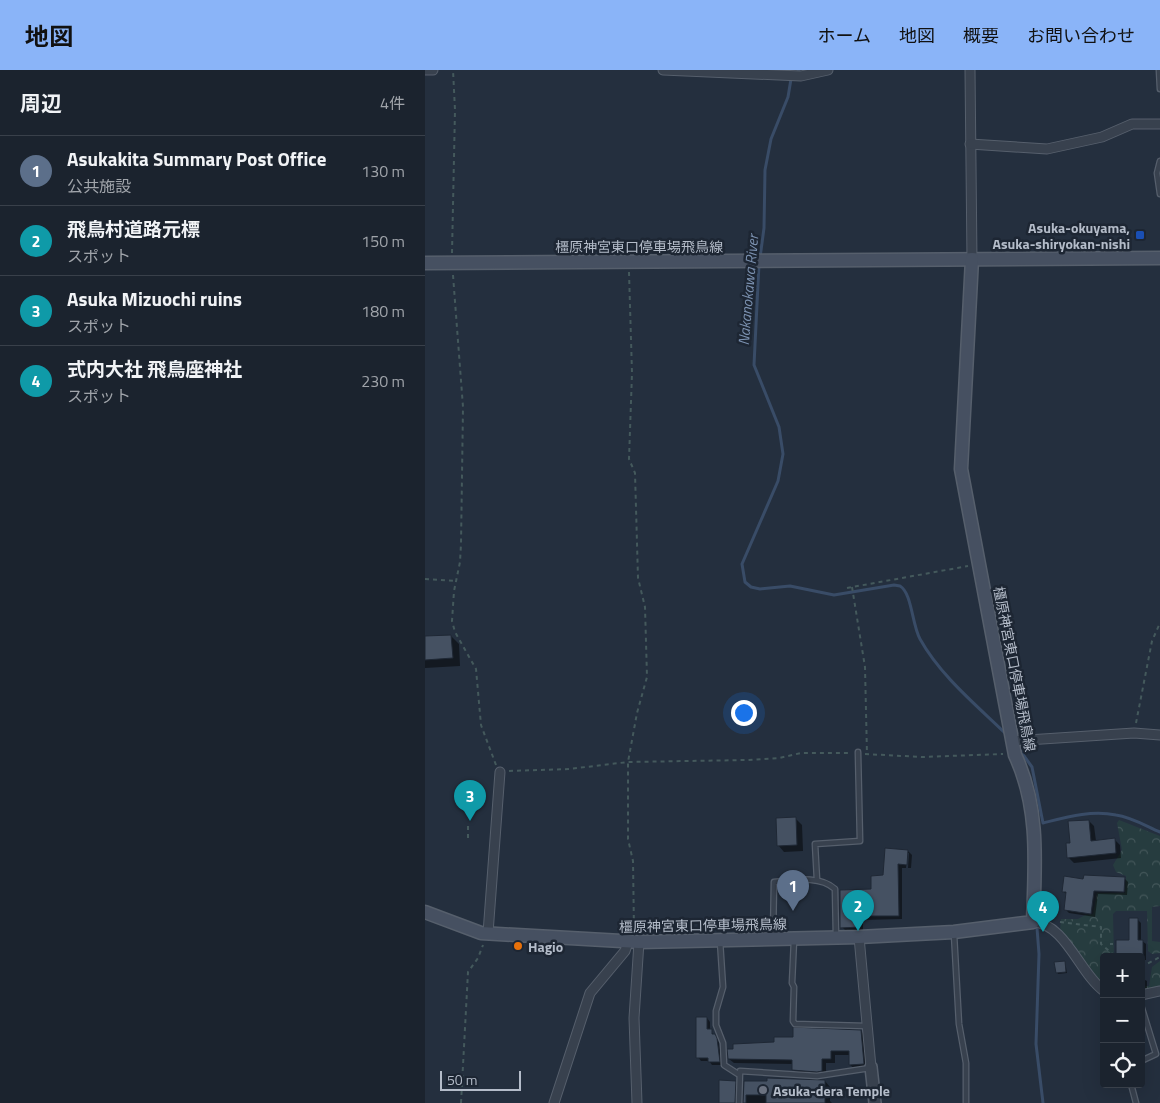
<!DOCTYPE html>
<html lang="ja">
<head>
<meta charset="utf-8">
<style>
  body { margin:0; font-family:"Titillium Web","Noto Sans JP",sans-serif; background:#282f3a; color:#f1f3f6 }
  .controls { position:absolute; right:15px; bottom:15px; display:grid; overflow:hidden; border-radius:5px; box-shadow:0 5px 20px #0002 }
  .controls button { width:45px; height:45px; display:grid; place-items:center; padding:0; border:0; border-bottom:1px solid #39404a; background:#1b232e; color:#f1f3f6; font:25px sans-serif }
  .scale { position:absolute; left:15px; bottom:12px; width:81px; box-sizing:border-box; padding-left:5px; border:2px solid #b4bcc9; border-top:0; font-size:14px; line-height:18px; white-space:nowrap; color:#b4bcc9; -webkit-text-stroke:4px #1d2633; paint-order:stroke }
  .you { position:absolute; left:318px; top:642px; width:18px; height:18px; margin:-12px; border:4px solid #fff; border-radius:50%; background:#1a73e8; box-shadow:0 0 0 8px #1a73e833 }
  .badge { display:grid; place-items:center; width:32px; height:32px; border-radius:50%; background:#8ab4f8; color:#fff; font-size:16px; font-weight:700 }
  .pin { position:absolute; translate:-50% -41px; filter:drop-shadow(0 1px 2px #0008) }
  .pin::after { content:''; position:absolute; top:26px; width:18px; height:15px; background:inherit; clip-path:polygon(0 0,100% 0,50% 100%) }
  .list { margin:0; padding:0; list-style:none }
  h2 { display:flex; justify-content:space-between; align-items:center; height:65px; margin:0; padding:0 20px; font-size:21px }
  h2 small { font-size:16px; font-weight:400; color:#a0a4aa }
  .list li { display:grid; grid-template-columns:32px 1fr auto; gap:15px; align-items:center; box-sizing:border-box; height:70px; padding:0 20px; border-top:1px solid #39404a }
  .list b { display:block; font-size:19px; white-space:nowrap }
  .list p { margin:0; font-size:16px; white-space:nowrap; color:#a0a4aa }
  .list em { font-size:16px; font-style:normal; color:#a0a4aa }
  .icon { flex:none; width:28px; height:28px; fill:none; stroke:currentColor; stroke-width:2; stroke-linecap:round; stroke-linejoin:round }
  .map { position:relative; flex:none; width:735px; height:1033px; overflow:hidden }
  header { display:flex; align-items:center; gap:30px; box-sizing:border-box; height:70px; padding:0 25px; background:#8ab4f8; color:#111 }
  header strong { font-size:24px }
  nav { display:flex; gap:28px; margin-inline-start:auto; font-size:18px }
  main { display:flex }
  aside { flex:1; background:#1b232e }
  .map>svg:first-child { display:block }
  .forest { fill:url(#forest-crowns) }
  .shadow { fill:#0007 }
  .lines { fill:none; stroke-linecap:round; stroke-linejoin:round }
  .stream { stroke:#394c67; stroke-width:3 }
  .building { fill:#455162; stroke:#1f2835 }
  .service-casing { stroke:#565f6c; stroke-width:7 }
  .minor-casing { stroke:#565f6c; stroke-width:11 }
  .tertiary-casing { stroke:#565f6c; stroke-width:14 }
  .secondary-casing { stroke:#565f6c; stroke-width:15 }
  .path { stroke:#44595c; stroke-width:2; stroke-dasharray:4 4; stroke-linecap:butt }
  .service { stroke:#38414e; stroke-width:4.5 }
  .minor { stroke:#38414e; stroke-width:9 }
  .tertiary { stroke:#38414e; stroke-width:11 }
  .secondary { stroke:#465061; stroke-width:12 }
  .transit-dot { fill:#1a4fb4; stroke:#1d2633; stroke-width:2 }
  .food-dot { fill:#e8710a; stroke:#1d2633; stroke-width:2 }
  .worship-dot { fill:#6b7280; stroke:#1d2633; stroke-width:2 }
  .labels { text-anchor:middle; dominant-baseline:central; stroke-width:5; stroke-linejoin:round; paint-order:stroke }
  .poi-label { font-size:14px; font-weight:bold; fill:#b4bcc9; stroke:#1d2633; text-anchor:start }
  .street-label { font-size:14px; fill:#b4bcc9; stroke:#1d2633 }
  .water-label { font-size:15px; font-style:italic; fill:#7c92b1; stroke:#1d2633 }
</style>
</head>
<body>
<header>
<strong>地図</strong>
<nav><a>ホーム</a><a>地図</a><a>概要</a><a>お問い合わせ</a></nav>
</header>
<main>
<aside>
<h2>周辺<small>4件</small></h2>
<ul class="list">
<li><span class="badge" style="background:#5c6f8a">1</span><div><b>Asukakita Summary Post Office</b><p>公共施設</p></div><em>130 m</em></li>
<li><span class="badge" style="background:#0f9aa8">2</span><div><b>飛鳥村道路元標</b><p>スポット</p></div><em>150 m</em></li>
<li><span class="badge" style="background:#0f9aa8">3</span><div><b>Asuka Mizuochi ruins</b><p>スポット</p></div><em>180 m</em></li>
<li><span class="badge" style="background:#0f9aa8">4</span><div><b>式内大社 飛鳥座神社</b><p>スポット</p></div><em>230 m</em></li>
</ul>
</aside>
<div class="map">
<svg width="735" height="1033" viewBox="0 0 735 1033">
  <defs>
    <pattern id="forest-crowns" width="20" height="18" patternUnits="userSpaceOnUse" patternTransform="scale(1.25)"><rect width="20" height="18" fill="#263c3f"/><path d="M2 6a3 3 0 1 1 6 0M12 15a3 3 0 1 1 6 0" fill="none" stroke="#435659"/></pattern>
  </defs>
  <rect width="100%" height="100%" fill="#242f3e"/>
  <g class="forest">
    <polygon points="694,750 735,766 735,836 727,837 727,871 735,872 735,883 727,884 723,881 722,841 691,841 688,844 689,887 679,887 679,916 635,860 636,849 653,849 660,845 668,844 672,823 700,823 701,806 691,802 688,795 697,780 692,753"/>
    <polygon points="735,891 735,919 716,919 716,917 724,916 727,897"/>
  </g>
  <g class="shadow">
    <polygon points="26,566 34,574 35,596 0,598 0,568"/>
    <polygon points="371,749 377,755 378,781 359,782 353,775"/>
    <polygon points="664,751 669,756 671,771 689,769 695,775 696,788 649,793 644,788"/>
    <polygon points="483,781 487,785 486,798 483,798 484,783 482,783 481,798 477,798 477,849 438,850 438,861 421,861 417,857"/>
    <polygon points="699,808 703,812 702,825 673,824 670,847 644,843 640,839 642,825 638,821"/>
    <polygon points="713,850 716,853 716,870 721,874 721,890 716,890 716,887 704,887"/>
    <polygon points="640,892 642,903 633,904 632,902"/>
    <polygon points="716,908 722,911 722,920 716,920"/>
    <polygon points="282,948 285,952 285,961 293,969 298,995 287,995 284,991 276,991 273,987"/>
    <polygon points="436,961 441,966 443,998 430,999 425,995 425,985 410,985 410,993 401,993 401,1006 373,1005 369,1000 369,994 309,993 304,989 369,968"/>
    <polygon points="400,1011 405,1017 405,1031 407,1033 319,1033 320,1012"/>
    <polygon points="310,1012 314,1016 314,1033 295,1033"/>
  </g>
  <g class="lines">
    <g class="stream">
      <polyline points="335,188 339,158 340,100 346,69 363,27 366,9 374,0"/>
      <path d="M334 194 329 295 354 357 358 384 353 411 317 494 320 512 326 517 335 519 365 516 409 525 469 515 475 516C487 523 487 555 495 569 515 605 550 634 580 663"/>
      <path d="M594 679 607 697 618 753C642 747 666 740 691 745 706 747 721 756 735 762"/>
      <polyline points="612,858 614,884 611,974 618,1033"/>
    </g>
  </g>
  <g class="building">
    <polygon points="26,565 28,588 0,590 0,566"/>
    <polygon points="371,747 372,775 352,776 351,748"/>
    <polygon points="664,750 666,771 690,768 691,783 642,788 641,773 645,773 643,751"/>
    <polygon points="460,778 483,780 482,795 473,794 474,846 434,846 435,857 415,858 415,820 446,819 446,806 458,805"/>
    <polygon points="659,805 700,807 699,822 669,821 666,844 639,840 641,822 637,822 639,806 658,809"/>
    <polygon points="704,848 713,848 713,870 718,870 718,887 691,887 691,870 704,870"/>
    <polygon points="640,891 641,902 631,903 629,892"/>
    <polygon points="271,947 282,947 282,959 287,959 287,964 290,964 292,968 295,992 283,992 283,988 271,988"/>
    <polygon points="368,957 436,960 439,994 424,995 424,981 406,981 406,989 397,989 397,1001 392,1002 367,1000 367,990 303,989 302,979 308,979 308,974 349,972 349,967 368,967"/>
    <polygon points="342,1008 400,1010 400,1033 341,1033 341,1025 321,1025 321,1033 318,1033 319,1011 342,1011"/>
    <polygon points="294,1010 311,1011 310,1033 294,1033"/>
  </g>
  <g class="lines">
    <defs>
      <g id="service">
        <polyline points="734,0 735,19"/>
        <polyline points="735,91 732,103 735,124"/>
        <polyline points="392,810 390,774 435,771 433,682"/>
        <polyline points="529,864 534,954 541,993 541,1033"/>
        <path d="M348 867 349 812C369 810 395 805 410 819L411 866"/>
        <polyline points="369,870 367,913 369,917 368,951 370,954 441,956"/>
        <polyline points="295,871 298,917 291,941 291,955 298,973 299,995 313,1004"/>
        <polyline points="716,935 731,984 716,991"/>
        <polyline points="706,1014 711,1033"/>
        <polyline points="314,1033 315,1001 392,1006 445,998"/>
      </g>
      <g id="minor">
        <polyline points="0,0 8,0"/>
        <polyline points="238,0 376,6 403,0"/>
        <polyline points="545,0 547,189"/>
        <polyline points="545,74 622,79 677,67 707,54 735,54"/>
        <polyline points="587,671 709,663 735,665"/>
        <path d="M608 852C640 853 655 904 679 921"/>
        <polyline points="63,863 75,702"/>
        <polyline points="434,867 446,997"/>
        <polyline points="716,925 735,921"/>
        <polyline points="129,1033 165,923 200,881 203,872"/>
        <polyline points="212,1033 209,948 214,872"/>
      </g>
      <polyline id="tertiary" points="446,997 450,1033"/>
      <g id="secondary">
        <polyline points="0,193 735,188"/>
        <path d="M0 842 56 863 214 872 434 867 529 862 608 852C610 795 615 738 590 685L536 399 547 189"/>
      </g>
    </defs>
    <use href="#service" class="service-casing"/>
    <use href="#minor" class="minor-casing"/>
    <use href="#tertiary" class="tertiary-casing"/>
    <use href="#secondary" class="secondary-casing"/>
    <g class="path">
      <polyline points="27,183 30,40 28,0"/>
      <polyline points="204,202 207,303 204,389 210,403 213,508 220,537 222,607 212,643 203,692 203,769 208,791 209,860"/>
      <polyline points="28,205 38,337 36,474 35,492 29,521 27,551 30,562 51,599 56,655 71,695"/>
      <polyline points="0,509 30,511"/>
      <polyline points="427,517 440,597 442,685"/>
      <polyline points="422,518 543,496"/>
      <polyline points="711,653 727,571 735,553"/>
      <polyline points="440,684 497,687 578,684"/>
      <polyline points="84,701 144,699 203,692 323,690 354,688 376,683 426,683"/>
      <polyline points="47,732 47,716"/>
      <polyline points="43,768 43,752"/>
      <polyline points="635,852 676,857 676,874 691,887"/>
      <polyline points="685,874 688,874"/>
      <polyline points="716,897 735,887"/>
      <polyline points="36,1033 43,902 53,888 58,875"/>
    </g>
    <use href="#service" class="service"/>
    <use href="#minor" class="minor"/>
    <use href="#tertiary" class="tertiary"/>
    <use href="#secondary" class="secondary"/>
  </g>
  <rect class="transit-dot" x="710" y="160" width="10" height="10" rx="2.5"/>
  <circle class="food-dot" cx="93" cy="876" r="5"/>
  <circle class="worship-dot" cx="338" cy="1020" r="5"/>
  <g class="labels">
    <g class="poi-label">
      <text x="705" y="157" text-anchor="end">Asuka-okuyama,<tspan x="705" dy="16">Asuka-shiryokan-nishi</tspan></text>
      <text x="103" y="876">Hagio</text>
      <text x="348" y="1020">Asuka-dera Temple</text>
    </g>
    <g class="street-label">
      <text x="214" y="176">橿原神宮東口停車場飛鳥線</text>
      <text transform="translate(590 599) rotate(79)">橿原神宮東口停車場飛鳥線</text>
      <text transform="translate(278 855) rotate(-1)">橿原神宮東口停車場飛鳥線</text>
    </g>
    <g class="water-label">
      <text transform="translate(323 220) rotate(-85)">Nakanokawa River</text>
    </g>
  </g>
</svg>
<div class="controls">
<button>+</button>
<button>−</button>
<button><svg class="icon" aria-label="locate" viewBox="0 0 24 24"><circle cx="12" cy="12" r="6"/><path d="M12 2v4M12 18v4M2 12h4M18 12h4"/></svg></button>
</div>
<div class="scale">50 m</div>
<div class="you"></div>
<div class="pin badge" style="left:368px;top:841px;background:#5c6f8a">1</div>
<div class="pin badge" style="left:433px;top:861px;background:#0f9aa8">2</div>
<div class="pin badge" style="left:45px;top:751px;background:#0f9aa8">3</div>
<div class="pin badge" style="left:618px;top:862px;background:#0f9aa8">4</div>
</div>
</main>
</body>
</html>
